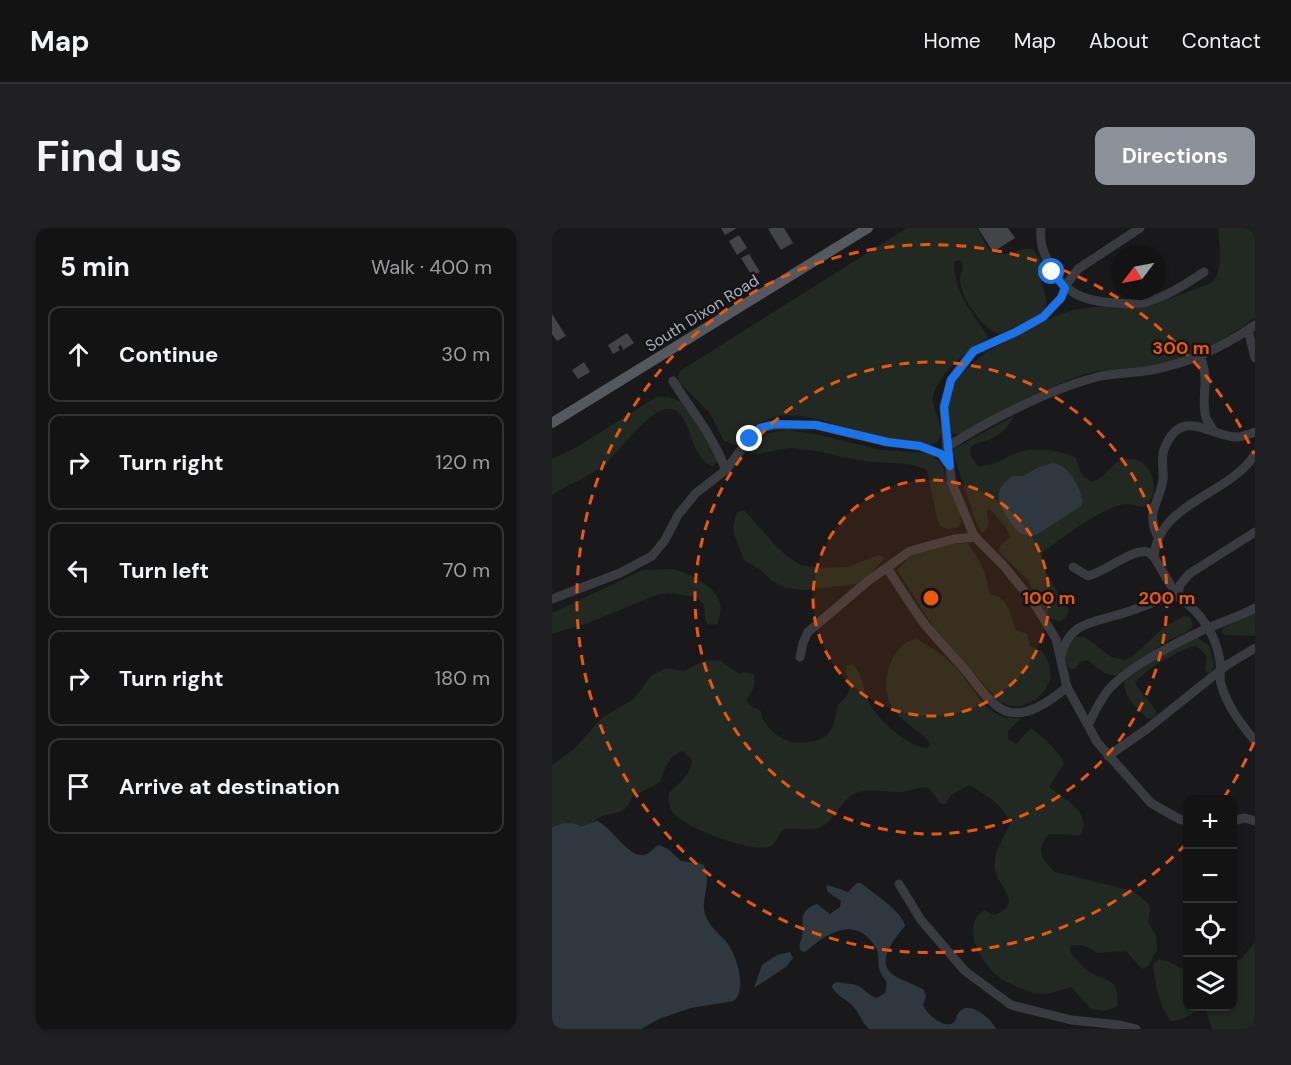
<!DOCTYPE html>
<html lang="en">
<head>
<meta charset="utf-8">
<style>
  body { margin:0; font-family:"DM Sans",sans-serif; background:#202022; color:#f1f3f6 }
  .controls { position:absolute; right:18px; bottom:18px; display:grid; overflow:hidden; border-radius:12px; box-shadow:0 2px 4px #0004 }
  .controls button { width:54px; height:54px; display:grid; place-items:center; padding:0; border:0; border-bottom:2px solid #323234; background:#131314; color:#f1f3f6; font:30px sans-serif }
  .compass { position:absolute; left:559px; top:18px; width:54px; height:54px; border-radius:50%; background:#131314; box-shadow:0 2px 4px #0004; rotate:238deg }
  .stop { position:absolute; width:18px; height:18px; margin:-14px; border:4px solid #1a73e8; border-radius:50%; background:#fff }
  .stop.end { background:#1a73e8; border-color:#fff; box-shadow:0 2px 6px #0008 }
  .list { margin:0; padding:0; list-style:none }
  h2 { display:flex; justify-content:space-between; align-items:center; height:78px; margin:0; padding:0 24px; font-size:26px }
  h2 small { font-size:20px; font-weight:400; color:#9d9ea0 }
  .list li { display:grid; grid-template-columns:39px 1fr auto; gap:18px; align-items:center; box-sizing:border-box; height:96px; margin:0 12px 12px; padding:0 12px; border:2px solid #323234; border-radius:12px }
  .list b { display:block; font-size:22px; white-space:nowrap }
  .list em { font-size:20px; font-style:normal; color:#9d9ea0 }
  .icon { flex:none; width:33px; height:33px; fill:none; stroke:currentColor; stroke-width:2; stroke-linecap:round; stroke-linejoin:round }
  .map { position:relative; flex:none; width:703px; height:801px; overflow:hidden; border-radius:12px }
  header { display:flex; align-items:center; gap:36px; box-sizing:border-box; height:84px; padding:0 30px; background:#131314; border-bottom:2px solid #323234 }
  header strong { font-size:28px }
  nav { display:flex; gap:33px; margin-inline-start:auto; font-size:21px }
  .intro { display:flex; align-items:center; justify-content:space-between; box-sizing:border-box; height:144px; padding:0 36px }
  h1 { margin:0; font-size:42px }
  .button { padding:15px 27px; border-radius:12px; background:#8c9099; color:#fff; font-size:21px; font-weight:700 }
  main { display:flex; gap:36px; padding:0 36px }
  aside { flex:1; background:#131314; border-radius:12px; box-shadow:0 2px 4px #0004 }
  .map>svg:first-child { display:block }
  .green { fill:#212922 }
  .water { fill:#2f383f }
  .building { fill:#434448 }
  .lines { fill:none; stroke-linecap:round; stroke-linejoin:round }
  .minor { stroke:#3a3b40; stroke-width:9 }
  .major { stroke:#56585f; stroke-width:10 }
  .route { stroke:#1a73e8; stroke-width:8 }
  .ring { fill:none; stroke:#e8590c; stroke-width:3; stroke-dasharray:10 8 }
  .labels { text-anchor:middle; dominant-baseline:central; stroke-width:5; stroke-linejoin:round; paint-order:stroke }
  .street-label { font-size:16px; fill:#acb0bb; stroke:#141416 }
  .centre { fill:#e8590c; stroke:#141416; stroke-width:3 }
  .ring-label { font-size:18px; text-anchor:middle; font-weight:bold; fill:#e8590c; stroke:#141416; stroke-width:5; stroke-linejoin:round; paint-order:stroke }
</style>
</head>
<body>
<header>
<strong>Map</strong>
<nav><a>Home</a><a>Map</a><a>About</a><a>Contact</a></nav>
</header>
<div class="intro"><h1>Find us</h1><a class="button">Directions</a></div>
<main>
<aside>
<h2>5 min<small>Walk · 400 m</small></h2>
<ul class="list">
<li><svg class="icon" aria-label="ahead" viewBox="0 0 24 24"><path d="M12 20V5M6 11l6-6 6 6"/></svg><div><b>Continue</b></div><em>30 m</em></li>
<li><svg class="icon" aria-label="right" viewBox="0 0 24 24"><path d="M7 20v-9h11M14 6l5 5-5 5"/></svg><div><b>Turn right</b></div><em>120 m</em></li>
<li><svg class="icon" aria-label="left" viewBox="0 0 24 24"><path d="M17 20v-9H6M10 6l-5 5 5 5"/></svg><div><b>Turn left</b></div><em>70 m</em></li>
<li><svg class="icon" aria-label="right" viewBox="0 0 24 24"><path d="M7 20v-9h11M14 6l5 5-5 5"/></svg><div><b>Turn right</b></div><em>180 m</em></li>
<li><svg class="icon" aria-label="arrive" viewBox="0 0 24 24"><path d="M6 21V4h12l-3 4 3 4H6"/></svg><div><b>Arrive at destination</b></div></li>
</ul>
</aside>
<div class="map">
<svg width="703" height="801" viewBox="0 0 703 801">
  <rect width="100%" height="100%" fill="#19191b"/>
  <g class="green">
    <path d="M355 0H425C434 16 438 33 461 24 468 22 472 20 480 21L489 32 487 43 495 75 492 82 480 92 447 106C430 101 407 67 408 50 409 45 411 41 411 36L408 32 402 34C402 65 421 86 437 110 418 118 386 147 381 168 378 182 401 211 380 216 371 219 358 214 348 213 335 211 321 208 308 204 273 195 238 175 203 198 195 203 192 211 185 218L172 213 158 185 128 155 126 149 128 143Z"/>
    <path d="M666 0H703V89C673 114 634 132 596 138 571 142 547 140 524 149 484 164 446 187 409 206H402L397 202 394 180 403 151 434 124 501 89 521 82 541 79 599 78 659 55C673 40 667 19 666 0Z"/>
    <path d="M104 169H117L130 174 167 230 165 235 160 238C138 228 141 198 126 184 106 166 66 226 52 237 36 249 17 256 0 267V231L25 219Z"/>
    <path d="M460 189 461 190C456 200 447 208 436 212 428 215 425 214 419 219L418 227 426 238C441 238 449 232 462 226 480 218 506 222 523 229 529 241 526 245 539 254 555 251 559 232 574 231 599 227 612 264 592 279 585 279 580 275 573 276 553 278 506 312 490 325 489 348 508 362 517 382L514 390 508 393 496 390 476 352 447 324 448 318 458 309 453 298 438 281 435 283C435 292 439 297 432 304L429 303 423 291 400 222Z"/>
    <path d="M237 202 267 207 329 222 378 225 390 236 408 284 409 294 406 299 397 301 389 299 385 291 375 242C360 233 331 236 312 233 288 229 263 221 239 220 225 220 211 228 198 226 208 206 215 204 237 202Z"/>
    <polygon points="192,282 221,315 235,328 249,337 266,340 295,339 327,327 333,330 315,349 305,356 251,362 234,360 220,353 210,343 192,332 182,306 181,298 185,284"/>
    <path d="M415 315C428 330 435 345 437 366 458 369 457 385 464 402L475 406 478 418 491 424 497 436 499 451 493 462 483 472 469 478H458L448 474 386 406 345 342 361 326 391 317Z"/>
    <path d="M121 341C144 348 181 365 165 396 149 400 154 388 152 377L145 369 117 365 104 367 36 395 0 406V385L91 342Z"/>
    <polygon points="703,383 703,408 674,407 670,405 670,401"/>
    <path d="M632 388 638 389 641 398 637 402C628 409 617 411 607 418 597 425 577 446 564 447 552 448 544 438 535 432L528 434 523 441H518C509 429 515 419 524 409H533L559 429 573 432 581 428 611 400Z"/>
    <path d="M645 409 658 419 662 438 659 444 656 445 653 442 655 429 649 422 643 418C624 423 596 440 583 454 588 467 599 472 605 485L601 490H595C586 481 569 466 573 453L618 421Z"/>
    <path d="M365 411C380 420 394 429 406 442 425 464 435 494 469 490L456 503V511L464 516 479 500 495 513 508 528 512 535 497 559C511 570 542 585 528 607L497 606C483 622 489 631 503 644L581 663 597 676 598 683 596 694 604 708 605 722 596 738 590 741 574 723 545 725C536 719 530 715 519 718L518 724C523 730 529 737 535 742 553 755 569 748 565 779L552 783 539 781 519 759C511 761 500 766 492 766 479 766 453 755 444 747 428 732 408 697 432 682L442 687C472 675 448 662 443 642 440 628 451 609 458 597 452 576 434 567 417 557L399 567 394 576H389L377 560C366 558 360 563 350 564 331 565 312 557 296 570 286 578 282 592 271 598 261 605 243 598 230 602 227 607 224 615 219 618 204 627 129 599 120 583 116 577 116 571 117 565 128 553 138 549 140 532L131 523C116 527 113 541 108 554L80 569C73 588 66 583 50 588 44 591 40 596 33 597 20 599 17 592 0 599V537L22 521 51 489 82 471 99 448 114 440 132 443 152 433 164 432 169 433 187 446 193 444 202 447C204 458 201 462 195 471L197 477 209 483C209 495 225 509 236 513 246 517 269 514 276 506 285 496 282 485 287 476 291 471 296 469 297 461 298 453 293 446 294 438L301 436C310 445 311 460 315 471 321 488 357 520 375 520L378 517 376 512C366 503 348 491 341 481 328 462 335 430 352 416 355 413 361 412 365 411Z"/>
    <path d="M703 714V801H660L654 782C640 781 633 794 619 793 606 776 604 758 601 737L607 731 615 733 635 743 636 778H680L681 736 690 730Z"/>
  </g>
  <g class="water">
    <path d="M501 235C518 238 528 258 531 274L529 278 484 307C469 310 464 303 457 292 445 274 440 262 461 248H471L487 239Z"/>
    <path d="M45 593C60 599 75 629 91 627 98 627 101 619 107 617L116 621 129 633 151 636C161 656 148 670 153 686 156 698 169 707 176 716 185 729 195 761 182 773L139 780 107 791 89 801H0V599L11 595H20L30 598Z"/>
    <path d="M305 655H309C321 665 350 683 353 698 341 713 320 736 346 750 355 754 364 757 372 762L374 769 371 777C374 785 391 801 401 795 405 792 404 786 409 782 421 774 439 791 444 801H317C309 794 307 783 299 776 292 770 285 768 280 759L281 756 285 754C291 756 298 755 304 757 313 760 316 768 325 770L333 765 335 755C333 751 329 747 328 743 325 736 328 728 324 720 304 686 275 705 253 724L249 723C246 717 248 716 250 709 253 693 244 684 265 676L278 686 288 679 289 673 276 664 274 659 276 657 296 664Z"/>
    <polygon points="238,724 241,730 234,739 202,760 210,737 225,727"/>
  </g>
  <g class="building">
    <polygon points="169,0 185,0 173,7"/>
    <polygon points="218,0 232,0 241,15 229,22 216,1"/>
    <polygon points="426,0 456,0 463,10 441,24"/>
    <polygon points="187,7 195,20 185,27 177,13"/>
    <polygon points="197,26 208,44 200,48 189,30"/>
    <polygon points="0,86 14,108 5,113 0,106"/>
    <polygon points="75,105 82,115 71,122 69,117 66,119 68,122 61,126 56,117"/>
    <polygon points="32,134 38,144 26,151 20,142"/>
  </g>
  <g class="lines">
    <g class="minor">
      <path d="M489 0C488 10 490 22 495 31 509 64 529 73 563 75 572 76 582 76 591 75 613 70 634 56 652 44"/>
      <polyline points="588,0 526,41 516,54 509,70 491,89 464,104 421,123 399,152 392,179 395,219 400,255 422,308 451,337 482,375 504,411 515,459 545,514 599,575 627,591 636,593"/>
      <polyline points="696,102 703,130"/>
      <path d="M648 129C659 153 648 168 654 190 656 194 659 198 661 202"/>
      <path d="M121 153C141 185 160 206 174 242"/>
      <path d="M395 219C437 192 500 160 549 148 565 145 582 145 599 142 638 135 670 120 703 97"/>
      <path d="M606 309C593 283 607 276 611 252 612 242 608 229 613 219 630 178 659 209 685 209 691 209 697 206 703 204"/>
      <path d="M602 329C606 274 678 267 703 226"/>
      <path d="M521 339 536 348C555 343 581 320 596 324L602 329 625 368"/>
      <path d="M335 340C348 359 360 380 374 398 387 413 401 428 414 443 424 455 441 481 457 484 477 489 501 471 515 459"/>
      <polyline points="625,368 628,357 637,346 703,304"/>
      <polyline points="0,371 68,345 100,328 113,312 126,287 144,265 174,242 197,211 208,200 223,197 264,197 335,214 368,218 389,226 396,236"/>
      <polyline points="248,429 251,415 256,404 316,353 358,323 402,311 424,309"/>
      <path d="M509 429C516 392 546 394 575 384 592 379 608 370 625 368 648 383 664 406 668 433 669 441 667 449 669 456 675 478 689 496 703 513"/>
      <path d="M536 497C542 485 548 472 557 461 577 439 620 417 647 404 666 395 685 390 703 380"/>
      <polyline points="556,528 595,501 675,437 703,420"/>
      <polyline points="680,593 693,590 703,593"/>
      <polyline points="347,656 369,692 413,743 459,777 519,792 568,797 584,801"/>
    </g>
    <polyline class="major" points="0,195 316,0"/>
  </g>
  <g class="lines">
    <polyline class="route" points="198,211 208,200 223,196 264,197 335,214 368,218 389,226 398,238 392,179 399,152 422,123 464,104 491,89 509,70 513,60 500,44"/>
  </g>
  <circle cx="379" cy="370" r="118" fill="#e8590c" fill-opacity=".12"/>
  <g class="ring">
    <circle cx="379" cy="370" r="118"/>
    <circle cx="379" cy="370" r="236"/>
    <path d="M702 514A354 354 0 0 1 671 571M634 616A354 354 0 1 1 702 226"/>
  </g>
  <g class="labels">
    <g class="street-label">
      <text transform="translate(150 85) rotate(-32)">South Dixon Road</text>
    </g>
  </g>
  <circle cx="379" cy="370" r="9" class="centre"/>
  <g class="ring-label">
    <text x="629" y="126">300 m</text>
    <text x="497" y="376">100 m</text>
    <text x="615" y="376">200 m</text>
  </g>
</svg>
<div class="controls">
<button>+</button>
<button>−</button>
<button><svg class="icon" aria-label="locate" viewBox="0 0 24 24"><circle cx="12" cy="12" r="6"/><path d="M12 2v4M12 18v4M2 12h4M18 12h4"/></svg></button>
<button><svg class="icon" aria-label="layers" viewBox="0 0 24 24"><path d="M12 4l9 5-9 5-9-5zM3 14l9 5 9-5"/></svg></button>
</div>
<svg class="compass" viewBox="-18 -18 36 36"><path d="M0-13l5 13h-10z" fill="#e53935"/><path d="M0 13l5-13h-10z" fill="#9d9ea0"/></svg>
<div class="stop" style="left:500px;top:44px"></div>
<div class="stop end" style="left:198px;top:211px"></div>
</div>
</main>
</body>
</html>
